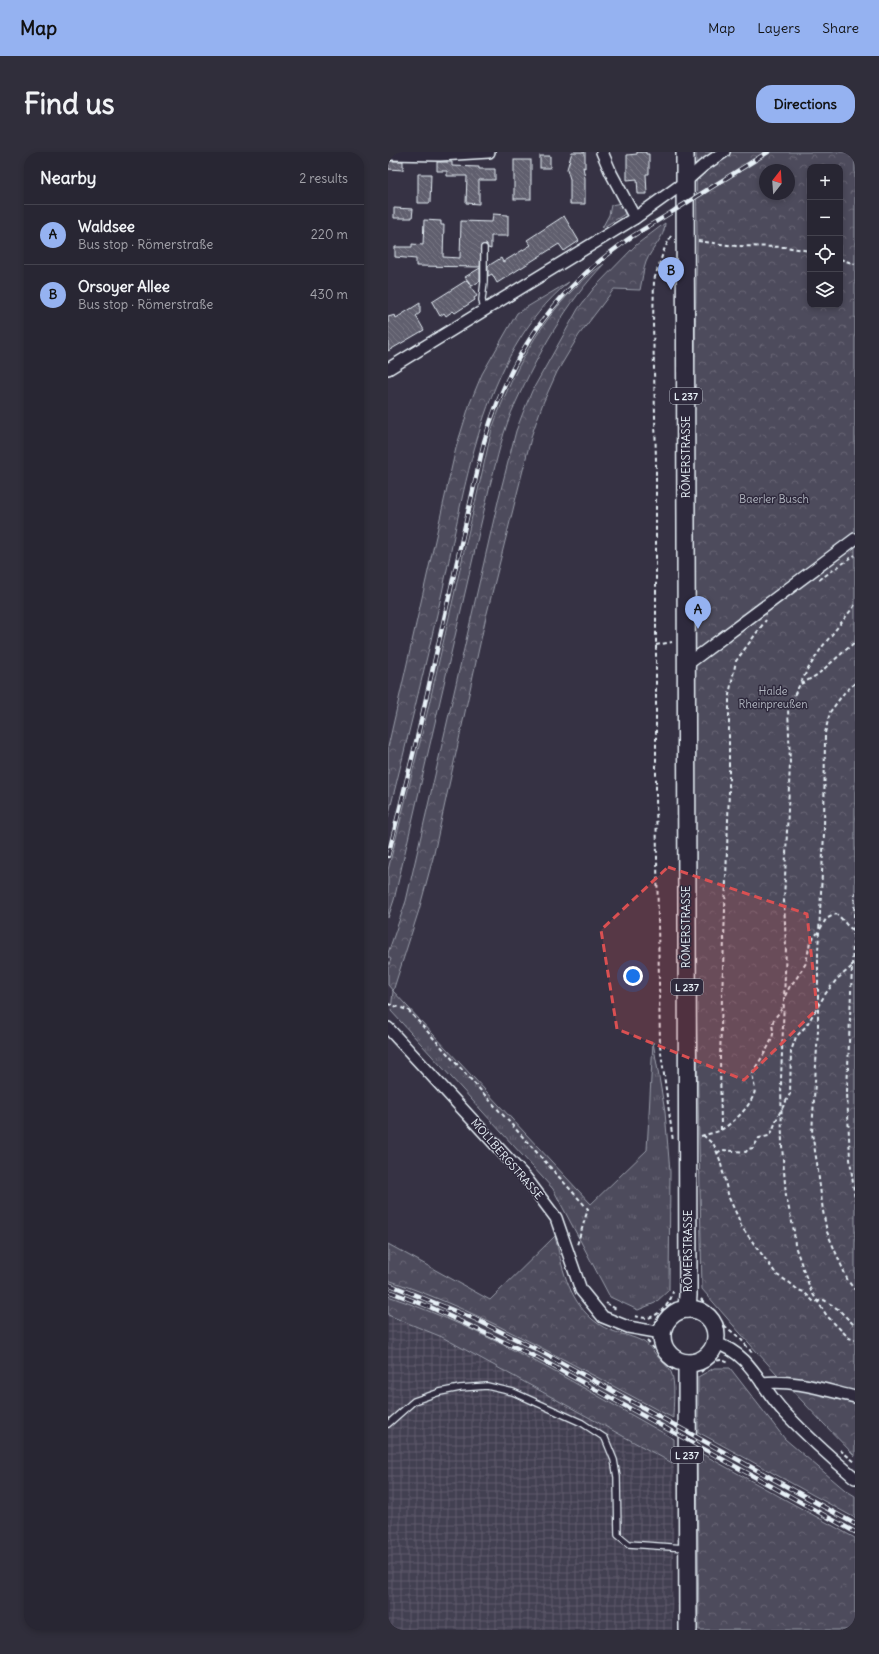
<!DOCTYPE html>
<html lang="en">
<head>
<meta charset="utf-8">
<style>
  body { margin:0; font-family:Delius,sans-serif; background:#302e3b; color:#f1f3f6 }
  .controls { position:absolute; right:12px; top:12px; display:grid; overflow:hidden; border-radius:8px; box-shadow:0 2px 6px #0003 }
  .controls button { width:36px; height:36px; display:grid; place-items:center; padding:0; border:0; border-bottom:1px solid #44434e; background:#282633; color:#f1f3f6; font:20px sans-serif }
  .compass { position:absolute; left:371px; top:12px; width:36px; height:36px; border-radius:50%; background:#282633; box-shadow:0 2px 6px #0003; rotate:17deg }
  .you { position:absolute; left:245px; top:824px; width:14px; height:14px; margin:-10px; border:3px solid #fff; border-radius:50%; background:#1a73e8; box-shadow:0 0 0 6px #1a73e833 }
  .badge { display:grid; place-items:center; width:26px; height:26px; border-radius:50%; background:#95b2f1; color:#111; font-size:13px; font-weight:700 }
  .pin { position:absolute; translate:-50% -33px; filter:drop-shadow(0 1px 2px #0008) }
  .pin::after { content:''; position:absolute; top:21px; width:14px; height:12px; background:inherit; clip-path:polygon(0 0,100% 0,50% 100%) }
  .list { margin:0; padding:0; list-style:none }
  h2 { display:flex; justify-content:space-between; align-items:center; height:52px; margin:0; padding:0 16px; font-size:17px }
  h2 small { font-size:13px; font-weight:400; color:#a5a5ac }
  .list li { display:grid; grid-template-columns:26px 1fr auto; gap:12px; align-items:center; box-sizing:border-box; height:60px; padding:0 16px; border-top:1px solid #44434e }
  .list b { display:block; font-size:15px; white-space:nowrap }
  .list p { margin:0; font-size:13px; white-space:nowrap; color:#a5a5ac }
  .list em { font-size:13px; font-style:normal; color:#a5a5ac }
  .icon { flex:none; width:22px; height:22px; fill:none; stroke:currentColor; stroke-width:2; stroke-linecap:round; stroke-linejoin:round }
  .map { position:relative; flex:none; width:467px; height:1478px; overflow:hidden; border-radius:16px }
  header { display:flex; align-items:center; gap:24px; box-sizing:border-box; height:56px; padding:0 20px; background:#95b2f1; color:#111 }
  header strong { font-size:19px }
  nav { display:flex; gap:22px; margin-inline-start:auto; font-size:14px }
  .intro { display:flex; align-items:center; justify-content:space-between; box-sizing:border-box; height:96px; padding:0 24px }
  h1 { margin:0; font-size:28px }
  .button { padding:10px 18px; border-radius:16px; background:#95b2f1; color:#111; font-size:14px; font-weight:700 }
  main { display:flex; gap:24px; padding:0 24px }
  aside { flex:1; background:#282633; border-radius:16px; box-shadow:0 2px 6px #0003 }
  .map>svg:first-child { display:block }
  .built { fill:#433f51 }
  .industrial { fill:url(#industrial-grid) }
  .grass { fill:url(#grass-tufts); stroke:#9a9eaa }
  .forest { fill:url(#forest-crowns); stroke:#9a9eaa; fill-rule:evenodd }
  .building { fill:url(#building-back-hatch); stroke:#e8f1f8 }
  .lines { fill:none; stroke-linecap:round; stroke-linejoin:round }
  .service-casing { stroke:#e8f1f8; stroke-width:8 }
  .minor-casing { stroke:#e8f1f8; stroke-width:14 }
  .primary-casing { stroke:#e8f1f8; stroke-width:20 }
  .path { stroke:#e8f1f8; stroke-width:2; stroke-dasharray:4 3; stroke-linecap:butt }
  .service { stroke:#2f2a3d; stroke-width:5.5 }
  .minor { stroke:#2f2a3d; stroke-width:11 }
  .primary { stroke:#2f2a3d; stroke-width:17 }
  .rail-casing { stroke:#e8f1f8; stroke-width:4.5 }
  .rail { stroke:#2f2a3d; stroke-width:3; stroke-dasharray:9; stroke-linecap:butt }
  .marked { fill:#da5052; fill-opacity:0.2; stroke:#da5052; stroke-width:3; stroke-dasharray:8 5; stroke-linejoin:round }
  .labels { text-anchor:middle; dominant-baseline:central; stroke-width:3; stroke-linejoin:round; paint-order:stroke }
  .shield { fill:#2f2a3d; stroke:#b0b5c0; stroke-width:1 }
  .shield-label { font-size:10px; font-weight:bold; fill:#e8f1f8 }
  .street-label { font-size:11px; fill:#e8f1f8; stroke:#2f2a3d }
  .park-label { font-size:11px; fill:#b2b7c1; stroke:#2f2a3d }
</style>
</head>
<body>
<header>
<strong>Map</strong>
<nav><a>Map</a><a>Layers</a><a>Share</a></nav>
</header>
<div class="intro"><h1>Find us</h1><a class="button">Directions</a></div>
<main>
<aside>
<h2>Nearby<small>2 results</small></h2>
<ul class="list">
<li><span class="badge">A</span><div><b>Waldsee</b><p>Bus stop · Römerstraße</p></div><em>220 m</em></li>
<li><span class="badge">B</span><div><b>Orsoyer Allee</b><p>Bus stop · Römerstraße</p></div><em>430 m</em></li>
</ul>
</aside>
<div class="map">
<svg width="467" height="1478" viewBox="0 0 467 1478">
  <defs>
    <pattern id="industrial-grid" width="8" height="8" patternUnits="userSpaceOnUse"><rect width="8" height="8" fill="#433f51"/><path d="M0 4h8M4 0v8" fill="none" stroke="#5e5b6b"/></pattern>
    <pattern id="grass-tufts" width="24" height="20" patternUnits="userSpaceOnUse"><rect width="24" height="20" fill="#4d4b5c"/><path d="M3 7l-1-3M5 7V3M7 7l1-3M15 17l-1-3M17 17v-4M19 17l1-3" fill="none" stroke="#676574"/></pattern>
    <pattern id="forest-crowns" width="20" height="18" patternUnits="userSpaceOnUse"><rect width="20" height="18" fill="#4d4b5c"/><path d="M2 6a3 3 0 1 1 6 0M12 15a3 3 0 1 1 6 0" fill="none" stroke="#676574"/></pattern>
    <pattern id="building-back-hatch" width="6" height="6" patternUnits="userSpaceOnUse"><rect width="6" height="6" fill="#605e6e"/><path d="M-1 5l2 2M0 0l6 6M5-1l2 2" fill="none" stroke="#777683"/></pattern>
  </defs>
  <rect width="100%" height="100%" fill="#363244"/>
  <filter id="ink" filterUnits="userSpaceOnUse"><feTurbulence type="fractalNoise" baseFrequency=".025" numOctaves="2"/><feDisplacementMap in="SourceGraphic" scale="8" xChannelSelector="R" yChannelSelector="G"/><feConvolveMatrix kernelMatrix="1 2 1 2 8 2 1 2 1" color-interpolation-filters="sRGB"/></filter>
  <g filter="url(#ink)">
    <polygon class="built" points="0,1128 35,1140 95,1165 242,1242 280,1263 280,1283 111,1191 78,1175 0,1144"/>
    <polygon class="industrial" points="0,1163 54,1185 286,1312 284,1478 0,1478"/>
    <g class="grass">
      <polygon points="233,51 237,62 214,76 221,63 223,53"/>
      <polygon points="5,839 203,1052 259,998 265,890 277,960 282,1020 281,1138 267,1151 250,1158 222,1145 165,1037 3,859"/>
    </g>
    <g class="forest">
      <path d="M308 0H467V1304C414 1250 363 1195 314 1137L301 501 309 89ZM422 15H452V153H422ZM377 18H401V42H377Z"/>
      <path d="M277 71C277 86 264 95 258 110 255 118 254 129 252 138L226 137 191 183 169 220 155 251 144 282 97 469 45 706 31 758 5 839 0 833V815L3 807 0 805V801L18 749 111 345 128 279 136 258 144 239 190 157 206 136 248 93Z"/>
      <path d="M216 112C179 150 150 202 128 250 115 277 109 308 101 337L6 748 0 766V718L37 570 104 277C126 215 160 150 216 112Z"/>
      <path d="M181 130C92 203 77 340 53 445 36 519 18 592 0 665V595L68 296 82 251 94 222 129 161Z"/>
      <path d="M167 1084C174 1114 179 1145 204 1167 221 1182 235 1180 254 1189 260 1192 265 1199 269 1204 273 1209 280 1214 283 1220 288 1230 285 1255 285 1266 191 1217 101 1162 0 1128V1092L102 1148Z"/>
      <path d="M0 1144C101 1178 193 1235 286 1287V1312L54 1185 0 1163Z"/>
      <polygon points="326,1216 342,1216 397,1287 457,1338 467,1344 467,1366 310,1280 310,1225"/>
      <polygon points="309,1299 467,1386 467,1478 311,1478"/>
    </g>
    <g class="building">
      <polygon points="184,0 197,0 197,16 195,15 197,26 197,52 182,52 182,27 179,17"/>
      <polygon points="249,0 258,0 258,2 261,2 261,22 258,22 259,42 250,42 249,27 239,28 239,3 249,2"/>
      <rect x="152" y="4" width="10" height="12"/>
      <rect x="126" y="8" width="17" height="39"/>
      <polygon points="0,9 15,9 15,18 0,17"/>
      <polygon points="49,10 64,10 64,14 91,15 91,17 107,17 107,28 91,28 91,52 78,51 79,24 59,24 59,19 49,19"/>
      <polygon points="30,22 43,22 42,51 30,51"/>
      <polygon points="6,56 25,57 24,66 6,66"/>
      <polygon points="105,62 120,63 120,84 103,84 103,97 100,96 98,92 93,94 92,115 28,114 28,107 7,105 7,95 24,95 24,92 35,93 36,68 53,69 53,73 56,73 55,105 72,106 73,69 104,70"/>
      <polygon points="176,64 191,89 176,99 171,92 109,131 104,122 100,124 100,114 113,106 115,110 143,93 139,88"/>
      <polygon points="92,116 92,129 84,134 77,125"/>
      <polygon points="79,128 89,144 86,146 87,148 67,161 65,159 58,164 56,161 52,164 44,150"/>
      <polygon points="32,151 32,161 28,164 36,178 0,199 0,165 7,163 8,166"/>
    </g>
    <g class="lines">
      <defs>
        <g id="service">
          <polyline points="96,96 96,130 94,148 96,158"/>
          <polyline points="0,1272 26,1249 52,1240 72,1236 99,1234 125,1240 194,1271 217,1286 226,1308 229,1325 230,1383 241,1392 297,1396"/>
        </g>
        <g id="minor">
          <polyline points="214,0 223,21 247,66"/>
          <polyline points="0,2 52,3 101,0"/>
          <polyline points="0,217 247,66 297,30 315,14 336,0"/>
          <polyline points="297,514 467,387"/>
          <polyline points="0,876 138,1026 168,1066 193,1138 215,1165 240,1175 274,1181"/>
          <path d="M327 1191C364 1202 372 1235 397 1261 419 1284 442 1305 467 1326"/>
          <path d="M374 1231C405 1227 437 1238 467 1245"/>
        </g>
        <g id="primary">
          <polyline points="297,0 300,1143 299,1157"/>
          <circle cx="301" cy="1184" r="27"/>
          <polyline points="299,1211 300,1478"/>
        </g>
      </defs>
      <use href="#service" class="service-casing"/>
      <use href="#minor" class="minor-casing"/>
      <use href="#primary" class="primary-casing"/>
      <g class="path">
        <polyline points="283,84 276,98 266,128 265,171 268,310 268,644 272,893 285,989"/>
        <polyline points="310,89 348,94 397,95 422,99"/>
        <polyline points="452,107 467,112"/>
        <polyline points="431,428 467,403"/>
        <polyline points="467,453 434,495 420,517 400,555 402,612 396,748 398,795 393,927 394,994 398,1044 406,1079 407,1094 423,1139 439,1164 461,1186 467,1188"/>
        <polyline points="268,493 284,490"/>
        <polyline points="467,531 456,541 442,560 437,581 436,681 430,800 430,878 424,981 429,1011 435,1059 439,1080 460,1129 467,1138"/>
        <polyline points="413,532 429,523 467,490"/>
        <polyline points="467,740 459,940 462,1007 467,1048"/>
        <path d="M397 844 402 834 408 827 418 811 422 790 431 779 438 767 448 762C456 767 458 776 467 778"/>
        <polyline points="0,852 20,858 200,1057 189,1093"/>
        <polyline points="333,978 332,905 341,639 341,543 348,509 378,468"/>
        <polyline points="315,983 326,993 332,1008 341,1046 350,1065 353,1074 389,1123 402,1131 410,1138 416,1140 426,1150 436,1148 450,1157 467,1174"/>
        <path d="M313 984C319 982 327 981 333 978 346 970 361 956 366 942 369 934 362 926 366 918 372 908 383 893 385 882 386 878 383 875 385 870 388 862 392 863 395 852"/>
        <polyline points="329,1001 334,998 358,1000 360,997 365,996 371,986 381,984 383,982 390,964 402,942 403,899 408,885 418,874 438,841 449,827 467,812"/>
        <polyline points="313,1147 338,1175 352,1186 365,1202"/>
        <polyline points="218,1151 230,1158"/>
        <path d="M247 1164C251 1165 256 1166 260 1166 272 1163 283 1151 285 1139"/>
        <polyline points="259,1189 285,1218"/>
        <polyline points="313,1220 323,1209 334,1208 341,1211"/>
        <polyline points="452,1298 467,1310"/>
      </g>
      <use href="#service" class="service"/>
      <use href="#minor" class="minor"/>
      <use href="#primary" class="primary"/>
      <defs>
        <g id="rail">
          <path d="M0 704 30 582 96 290C120 208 161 145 231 94 248 80 269 70 287 58 318 39 349 19 380 0"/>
          <polyline points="0,1132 87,1167 152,1199 467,1372"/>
          <polyline points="0,1139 42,1155 150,1206 467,1380"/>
        </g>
      </defs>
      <use href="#rail" class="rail-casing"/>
      <use href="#rail" class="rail"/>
    </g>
  </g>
  <path class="marked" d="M280 715 419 762 429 857 356 928 229 877 213 778Z"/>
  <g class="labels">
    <g class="shield">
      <rect x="282" y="236" width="32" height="16" rx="3"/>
      <rect x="283" y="827" width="32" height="16" rx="3"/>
      <rect x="283" y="1295" width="32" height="16" rx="3"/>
    </g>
    <g class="shield-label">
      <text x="298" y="244">L 237</text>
      <text x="299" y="835">L 237</text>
      <text x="299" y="1303">L 237</text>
    </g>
    <g class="street-label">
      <text transform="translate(298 305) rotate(-90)">RÖMERSTRASSE</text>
      <text transform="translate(298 775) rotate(-90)">RÖMERSTRASSE</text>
      <text transform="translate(119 1007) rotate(49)">MOLLBERGSTRASSE</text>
      <text transform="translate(300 1099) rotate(-90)">RÖMERSTRASSE</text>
    </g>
    <g class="park-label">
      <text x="386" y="347">Baerler Busch</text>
      <text x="385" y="539">Halde<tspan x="385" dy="13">Rheinpreußen</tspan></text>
    </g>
  </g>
</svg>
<div class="controls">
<button>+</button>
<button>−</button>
<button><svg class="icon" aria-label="locate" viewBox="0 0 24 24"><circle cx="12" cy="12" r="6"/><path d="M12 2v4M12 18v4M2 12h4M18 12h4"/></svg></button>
<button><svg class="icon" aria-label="layers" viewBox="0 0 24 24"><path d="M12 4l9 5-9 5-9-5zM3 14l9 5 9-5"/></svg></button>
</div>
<svg class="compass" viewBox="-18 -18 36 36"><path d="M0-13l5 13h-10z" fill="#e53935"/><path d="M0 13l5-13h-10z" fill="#a5a5ac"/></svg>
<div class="you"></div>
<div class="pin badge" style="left:310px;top:477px">A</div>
<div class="pin badge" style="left:283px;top:138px">B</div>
</div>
</main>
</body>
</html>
